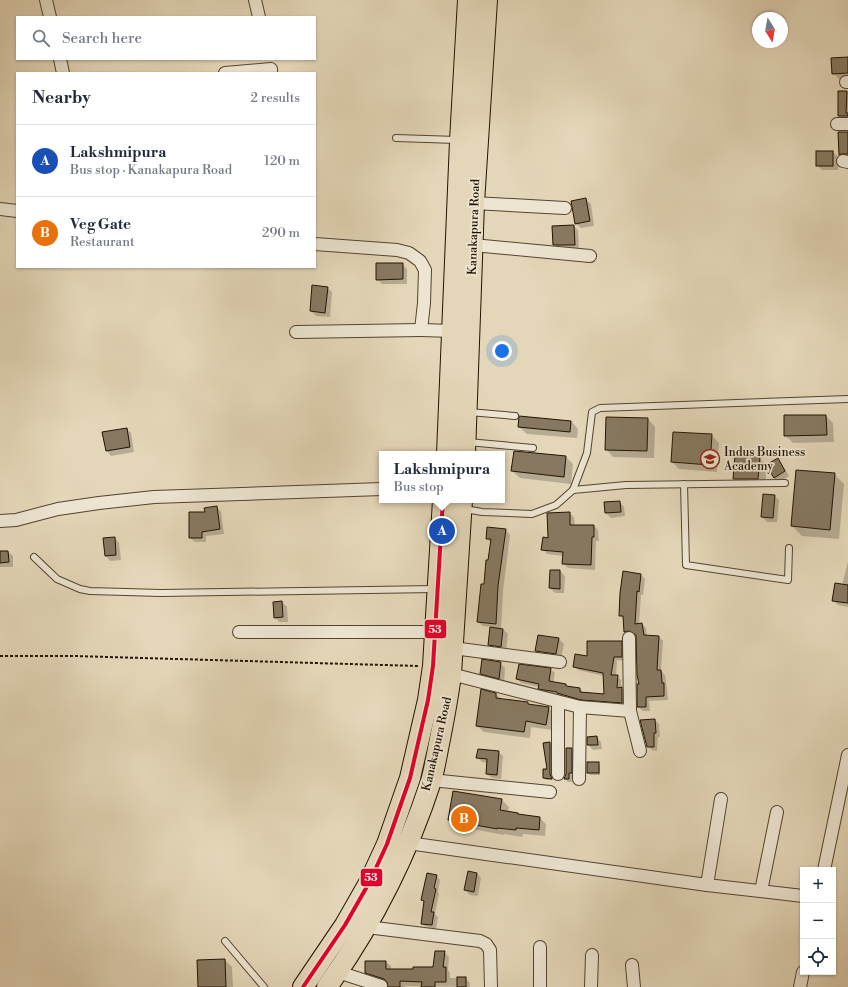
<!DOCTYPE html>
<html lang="en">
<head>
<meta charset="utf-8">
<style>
  body { margin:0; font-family:"Libre Bodoni",serif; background:#f2f2f3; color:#1f2937 }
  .controls { position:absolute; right:12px; bottom:12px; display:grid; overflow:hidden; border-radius:0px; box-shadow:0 1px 3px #0004 }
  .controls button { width:36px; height:36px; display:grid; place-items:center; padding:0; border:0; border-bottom:1px solid #e0e1e3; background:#fff; color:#1f2937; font:20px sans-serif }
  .compass { position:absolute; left:752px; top:12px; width:36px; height:36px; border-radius:50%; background:#fff; box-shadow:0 1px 3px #0004; rotate:169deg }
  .you { position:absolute; left:502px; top:351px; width:14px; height:14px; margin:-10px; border:3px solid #fff; border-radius:50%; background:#1a73e8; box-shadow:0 0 0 6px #1a73e833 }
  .badge { display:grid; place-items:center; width:26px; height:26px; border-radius:50%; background:#0b8043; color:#fff; font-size:13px; font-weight:700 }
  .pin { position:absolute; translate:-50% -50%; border:2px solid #fff; box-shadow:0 1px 4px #0006 }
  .popup { position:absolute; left:379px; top:451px; width:126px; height:52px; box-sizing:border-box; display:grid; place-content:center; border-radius:0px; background:#fff; filter:drop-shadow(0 1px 3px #0005); font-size:13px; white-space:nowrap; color:#747a83 }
  .popup b { font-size:15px; color:#1f2937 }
  .popup::after { content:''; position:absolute; left:50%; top:100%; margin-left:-8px; border:8px solid transparent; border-top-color:#fff }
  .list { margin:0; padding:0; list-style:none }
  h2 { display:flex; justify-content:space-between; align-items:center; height:52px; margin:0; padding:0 16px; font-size:17px }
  h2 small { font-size:13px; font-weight:400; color:#747a83 }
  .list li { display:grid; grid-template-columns:26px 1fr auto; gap:12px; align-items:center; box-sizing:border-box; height:72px; padding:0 16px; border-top:1px solid #e0e1e3 }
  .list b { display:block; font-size:15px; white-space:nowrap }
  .list p { margin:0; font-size:13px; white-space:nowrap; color:#747a83 }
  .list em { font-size:13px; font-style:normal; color:#747a83 }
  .icon { flex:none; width:22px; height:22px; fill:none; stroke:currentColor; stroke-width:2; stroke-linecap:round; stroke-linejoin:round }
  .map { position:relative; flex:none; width:848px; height:987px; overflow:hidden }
  .search { position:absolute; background:#fff; box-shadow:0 1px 3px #0004; left:16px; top:16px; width:300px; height:44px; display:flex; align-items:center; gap:10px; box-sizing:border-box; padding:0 14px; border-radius:0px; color:#747a83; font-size:15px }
  .panel { position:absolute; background:#fff; box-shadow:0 1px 3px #0004; left:16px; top:72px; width:300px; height:196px; border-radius:0px }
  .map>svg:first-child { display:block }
  .shadow { fill:#0003 }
  .building { fill:#877961; stroke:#221301 }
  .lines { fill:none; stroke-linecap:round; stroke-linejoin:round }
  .service-casing { stroke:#52442f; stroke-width:8 }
  .minor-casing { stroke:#52442f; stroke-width:14 }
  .trunk-casing { stroke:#221301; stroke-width:22 }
  .path { stroke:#221301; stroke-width:2; stroke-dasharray:3 2; stroke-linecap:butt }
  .service { stroke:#ede5d2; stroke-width:6 }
  .minor { stroke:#ede5d2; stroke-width:12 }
  .trunk { stroke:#e4d7b9; stroke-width:20 }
  .bus-1-casing { stroke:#ede5d2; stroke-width:7 }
  .bus-1 { stroke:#e4002b; stroke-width:4 }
  .labels { text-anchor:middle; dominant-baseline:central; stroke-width:3.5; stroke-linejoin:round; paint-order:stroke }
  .street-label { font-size:12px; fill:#221301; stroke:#ede5d2 }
  .poi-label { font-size:12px; fill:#221301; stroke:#ede5d2; text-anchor:start }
  .line-badge { stroke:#ede5d2; stroke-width:1.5 }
  .badge-label { font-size:11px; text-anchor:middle; font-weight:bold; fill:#fff }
</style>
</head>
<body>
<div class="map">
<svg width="848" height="987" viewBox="0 0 848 987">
  <rect width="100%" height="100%" fill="#e4d7b9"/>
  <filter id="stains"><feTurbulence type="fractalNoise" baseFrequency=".005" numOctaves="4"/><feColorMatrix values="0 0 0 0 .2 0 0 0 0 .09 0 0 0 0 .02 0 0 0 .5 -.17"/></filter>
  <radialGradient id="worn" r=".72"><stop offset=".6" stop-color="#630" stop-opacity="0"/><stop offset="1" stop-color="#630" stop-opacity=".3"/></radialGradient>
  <g class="shadow">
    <polygon points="848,58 848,80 840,80 833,73"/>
    <polygon points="839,92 848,92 848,121 843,121 839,116"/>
    <polygon points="839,132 848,132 848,158 844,159 840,155"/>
    <polygon points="833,152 838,157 838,170 822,170 817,165"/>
    <polygon points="586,200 591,204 594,226 581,228 576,224"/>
    <polygon points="573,226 578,230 579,250 559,249 554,245"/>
    <polygon points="402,264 407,269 407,284 382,284 377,279"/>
    <polygon points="327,288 332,292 330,317 316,316 311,311"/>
    <polygon points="785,416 826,416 833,423 834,442 793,443 785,435"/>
    <polygon points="648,419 655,427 654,458 613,457 606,449"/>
    <polygon points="571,421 578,429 577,438 527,434 519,427"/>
    <polygon points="127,429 131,433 134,452 111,456 107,451"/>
    <polygon points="711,435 719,443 717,472 679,469 672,462"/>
    <polygon points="566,457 573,464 571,484 520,478 512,471"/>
    <polygon points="759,458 767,465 765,486 742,486 734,479"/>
    <polygon points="777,459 782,464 789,476 779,482 774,478"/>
    <polygon points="834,474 844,484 839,539 802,536 792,526"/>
    <polygon points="774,496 779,500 777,522 767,522 762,517"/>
    <polygon points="619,502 624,507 625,516 611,518 606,513 605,503"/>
    <polygon points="217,507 221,512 224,534 206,536 206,542 195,542 190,538 206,513"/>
    <polygon points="570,513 574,518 575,526 594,526 598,530 599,541 596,541 595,570 568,568 563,563 564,556 547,554 543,549"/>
    <polygon points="506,530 510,535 503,591 501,629 503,629 508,634 506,651 494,649 489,645 491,627 483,626 478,622 491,543 487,539"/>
    <polygon points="115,538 119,543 121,560 110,561 106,556 105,539"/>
    <polygon points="0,552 8,552 13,556 13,567 0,567"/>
    <polygon points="848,562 848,607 838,605 833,600 842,585"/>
    <polygon points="551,571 560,571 565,576 564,593 555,593 550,588"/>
    <polygon points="641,575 645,579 643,595 641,595 639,624 642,624 646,628 647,636 659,637 663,641 661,671 665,675 667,689 668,700 649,701 650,711 643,711 638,707 638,685 640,685 637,636 634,634 630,636 625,632 624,619 620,615"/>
    <polygon points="282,602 287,607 288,622 279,622 275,617"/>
    <polygon points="539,636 559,639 564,644 561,658 541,656 536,651"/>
    <polygon points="621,642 625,646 626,661 617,660 616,676 621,680 621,688 626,692 626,707 586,703 562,697 561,696 543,692 539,688 539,687 521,683 517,679 550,669 555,673 553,683 566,685 568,688 580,689 584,693 605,695 604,676 578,670 574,666 588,657"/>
    <polygon points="500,663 505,668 504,683 486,678 481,673"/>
    <polygon points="496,694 501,699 528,703 530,705 548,708 555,714 552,730 531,727 530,738 484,732 477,726"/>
    <polygon points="655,720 659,724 660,737 658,737 657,751 652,750 648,746"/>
    <polygon points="596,737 601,742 602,749 593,750 588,745"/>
    <polygon points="550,743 552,745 552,777 553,780 546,780 544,778 548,770 545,744"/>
    <polygon points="571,749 575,753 574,776 572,775 572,782 568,782 565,779"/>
    <polygon points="498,752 503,756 501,779 492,778 487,774 488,763 482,762 477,757"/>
    <polygon points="598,763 600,765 600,775 590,775 588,773"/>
    <polygon points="454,792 502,800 509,807 508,812 518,814 520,816 540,818 546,824 545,836 523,834 522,837 504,834 504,835 456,826 449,820"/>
    <polygon points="477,873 481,878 478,896 470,895 465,890"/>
    <polygon points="436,876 440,880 438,892 439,894 435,914 438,917 436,929 426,927 422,923 425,902 422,900"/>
    <polygon points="444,952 449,957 448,970 450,973 450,978 465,978 470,983 470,987 405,986 405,987 389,987 388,983 371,977 366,972 386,962 391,966 391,970 434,968"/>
    <polygon points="225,960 232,967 233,987 199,987 198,961"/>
  </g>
  <g class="building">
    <polygon points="848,57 848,73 832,74 831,58"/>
    <polygon points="838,91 847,91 846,113 848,113 848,116 838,116"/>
    <polygon points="838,132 848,132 848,154 841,154 839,155"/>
    <rect x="816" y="151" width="17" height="15"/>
    <polygon points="586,198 590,221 575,224 571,201"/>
    <polygon points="574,225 575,245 553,245 552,226"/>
    <polygon points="376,263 403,263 403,279 376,280"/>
    <polygon points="312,285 328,287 325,313 310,311"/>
    <polygon points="784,415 826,415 827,435 784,436"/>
    <polygon points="519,416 571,421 570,432 518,427"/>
    <polygon points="606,417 648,418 647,451 605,450"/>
    <polygon points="127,428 130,447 106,451 102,432"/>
    <polygon points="673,432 712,434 710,465 671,462"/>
    <polygon points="514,451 566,456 564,477 511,471"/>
    <polygon points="735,455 760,457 758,479 733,479"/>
    <polygon points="778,458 785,471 774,478 766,465"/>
    <polygon points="796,470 835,473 830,530 791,526"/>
    <polygon points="763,494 775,495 773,518 761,517"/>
    <polygon points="620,501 621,512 605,513 604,502"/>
    <polygon points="217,506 220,529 202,532 202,538 189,538 189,512 205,512 204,508"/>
    <polygon points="570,512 570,525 594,525 594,537 592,537 591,565 562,564 563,552 541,550 543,537 548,538 547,513"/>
    <polygon points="487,527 506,529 498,586 496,624 477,622 481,584 484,584 486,560 488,560 491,539 486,539"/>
    <polygon points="115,537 116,555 105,556 103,538"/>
    <polygon points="0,551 8,551 9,562 0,563"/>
    <polygon points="550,570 560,570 560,589 549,588"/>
    <polygon points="623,571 641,574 639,592 637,591 635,624 642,623 644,635 659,636 657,670 661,670 662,683 664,683 664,696 646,697 646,707 637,707 637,684 639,684 637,675 636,635 629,631 624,632 623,616 619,616 620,593"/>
    <polygon points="835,583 848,585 848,603 832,601"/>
    <polygon points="282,601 283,617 274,618 273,602"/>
    <polygon points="490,627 503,629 501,647 488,645"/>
    <polygon points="538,635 559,638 556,654 535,651"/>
    <polygon points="587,641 622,641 622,657 614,657 611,675 618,675 617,688 622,687 622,703 581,700 557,693 557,692 538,689 539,684 516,679 519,664 551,668 549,681 566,684 566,686 580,688 580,692 604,694 603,673 573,667 575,654 587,656"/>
    <polygon points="482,659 501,662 499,679 480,674"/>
    <polygon points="481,689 496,693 496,698 528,702 528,704 549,707 546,725 526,721 524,732 476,726"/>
    <polygon points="655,719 656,733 654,733 654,747 647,747 640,720"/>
    <polygon points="597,736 598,745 587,745 587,737"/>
    <polygon points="550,742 550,774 552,779 543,778 543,769 547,769 543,743"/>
    <polygon points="566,748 572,748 572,773 569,773 569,779 564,779 566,774"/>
    <polygon points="478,749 499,751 497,775 486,774 487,759 476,758"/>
    <rect x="587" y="762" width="12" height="11"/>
    <polygon points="453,791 502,799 500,810 518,813 518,814 540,817 539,830 516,828 516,830 497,828 497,829 448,820"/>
    <polygon points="468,871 477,873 474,892 464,890"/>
    <polygon points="427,873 437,875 434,888 436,889 431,912 434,912 432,925 421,924 424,901 421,900"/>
    <polygon points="435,951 445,951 443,967 446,967 446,982 435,982 435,987 421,987 422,982 400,981 400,987 388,987 387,982 384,979 365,973 365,961 386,961 386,969 413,969 413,967 433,967"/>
    <polygon points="225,959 226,987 198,987 197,960"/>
    <rect x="457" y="977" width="9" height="10"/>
  </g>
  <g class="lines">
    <defs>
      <g id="service">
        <polyline points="396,138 457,140"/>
        <polyline points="469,412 515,416"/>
        <polyline points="468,442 533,448"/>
        <polyline points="684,484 686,565 788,580 789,548"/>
        <polyline points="573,490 626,485 785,483"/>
        <polyline points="465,509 482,512 532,514 556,505 573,490 587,453 592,412 600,408 848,399"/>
        <polyline points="34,557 57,579 80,589 90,591 161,593 435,589"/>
        <polyline points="225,941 264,987"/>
      </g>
      <g id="minor">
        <polyline points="46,0 50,17"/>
        <polyline points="255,0 259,17"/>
        <polyline points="60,59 63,73"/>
        <polyline points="225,73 271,69 271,73"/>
        <polyline points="846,82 848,82"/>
        <polyline points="837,124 848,124"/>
        <polyline points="843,161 848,162"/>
        <polyline points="474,203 565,208"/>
        <polyline points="0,209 17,211"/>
        <polyline points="315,244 397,250 409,253 420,261 425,270 424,303 421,330 453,331"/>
        <polyline points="473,245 590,256"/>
        <polyline points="296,332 421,330"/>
        <polyline points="0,521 16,520 58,509 99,503 154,497 382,489"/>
        <polyline points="239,632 435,632"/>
        <polyline points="629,638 630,711 640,751"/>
        <polyline points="453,648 560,662"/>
        <polyline points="451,674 580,707 630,711"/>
        <polyline points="558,702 558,774"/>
        <polyline points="579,779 580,707"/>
        <polyline points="431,780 550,792"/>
        <polyline points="408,843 707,885 803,896"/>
        <polyline points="824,870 848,755"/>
        <polyline points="707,885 721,799"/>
        <polyline points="761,891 777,812"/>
        <polyline points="367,927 480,941 486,944 490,950 491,987"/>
        <polyline points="632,965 634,987"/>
        <polyline points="338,972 381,986 381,987"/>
        <polyline points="540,987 540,947"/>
        <polyline points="591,987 592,955"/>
        <polyline points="800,987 803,972"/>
      </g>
      <g id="trunk">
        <polyline points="447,454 460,141 468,0"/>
        <polyline points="465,454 474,203 487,0"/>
        <polyline points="303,987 345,925 369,883 387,844 410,778 428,700 433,666 443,500"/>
        <path d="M327 987C372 924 407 855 431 781 434 771 436 759 438 749 443 724 448 699 451 674L462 500"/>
      </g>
    </defs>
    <use href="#service" class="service-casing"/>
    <use href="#minor" class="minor-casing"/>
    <use href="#trunk" class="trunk-casing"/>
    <polyline class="path" points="0,656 74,656 418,666"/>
    <use href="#service" class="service"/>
    <use href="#minor" class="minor"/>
    <use href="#trunk" class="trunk"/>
    <defs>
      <polyline id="bus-1" points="303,987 345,925 369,883 387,844 410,778 428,700 433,666 443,500"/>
    </defs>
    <use href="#bus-1" class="bus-1-casing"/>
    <use href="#bus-1" class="bus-1"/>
  </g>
  <defs>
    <symbol id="university-ring" viewBox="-11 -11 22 22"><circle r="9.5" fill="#ede5d2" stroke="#8f2418" stroke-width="1.5"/><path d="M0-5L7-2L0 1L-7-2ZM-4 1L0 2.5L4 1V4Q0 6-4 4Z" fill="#8f2418"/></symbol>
  </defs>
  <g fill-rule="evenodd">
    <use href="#university-ring" x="699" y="448" width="22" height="22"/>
  </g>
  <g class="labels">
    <g class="street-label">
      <text transform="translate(474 227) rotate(-88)">Kanakapura Road</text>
      <text transform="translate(437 744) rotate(-77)">Kanakapura Road</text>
    </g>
    <g class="poi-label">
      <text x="724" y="452">Indus Business<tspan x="724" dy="14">Academy</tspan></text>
    </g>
  </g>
  <g class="line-badge">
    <rect x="424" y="619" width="23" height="20" rx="4" fill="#e4002b"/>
    <rect x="360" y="868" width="23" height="19" rx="4" fill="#e4002b"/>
  </g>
  <g class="badge-label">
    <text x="435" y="633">53</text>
    <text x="371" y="881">53</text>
  </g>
  <rect width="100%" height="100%" filter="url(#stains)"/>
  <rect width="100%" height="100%" fill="url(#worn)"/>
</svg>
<div class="controls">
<button>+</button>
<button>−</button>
<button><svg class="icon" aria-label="locate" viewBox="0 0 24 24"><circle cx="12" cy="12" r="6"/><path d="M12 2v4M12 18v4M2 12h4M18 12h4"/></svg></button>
</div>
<svg class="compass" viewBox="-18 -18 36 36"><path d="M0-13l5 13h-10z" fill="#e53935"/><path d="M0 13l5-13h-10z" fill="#747a83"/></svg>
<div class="you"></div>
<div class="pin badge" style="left:442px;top:531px;background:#1a4fb4">A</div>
<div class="popup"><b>Lakshmipura</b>Bus stop</div>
<div class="pin badge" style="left:464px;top:819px;background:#e8710a">B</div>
<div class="search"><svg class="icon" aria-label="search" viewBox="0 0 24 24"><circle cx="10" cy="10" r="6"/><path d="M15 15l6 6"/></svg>Search here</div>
<section class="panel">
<h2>Nearby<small>2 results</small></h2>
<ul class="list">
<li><span class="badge" style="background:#1a4fb4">A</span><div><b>Lakshmipura</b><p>Bus stop · Kanakapura Road</p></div><em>120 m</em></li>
<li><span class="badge" style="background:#e8710a">B</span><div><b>Veg Gate</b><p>Restaurant</p></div><em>290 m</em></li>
</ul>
</section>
</div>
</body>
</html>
